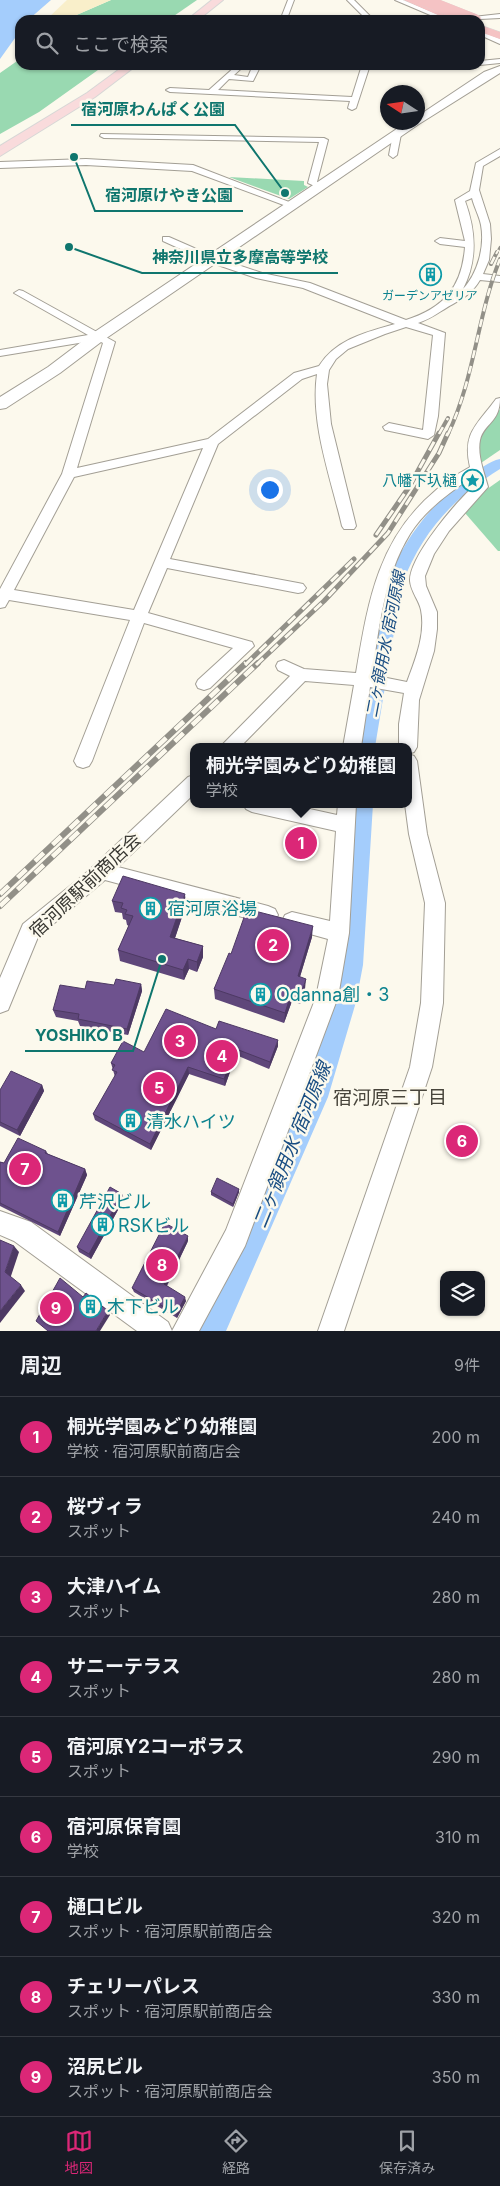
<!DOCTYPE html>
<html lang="ja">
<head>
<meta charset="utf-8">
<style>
  body { margin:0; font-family:Inter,"Noto Sans JP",sans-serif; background:#242831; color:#f1f3f6 }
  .controls { position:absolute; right:15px; bottom:15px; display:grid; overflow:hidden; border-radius:10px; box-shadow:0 1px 4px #0004 }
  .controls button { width:45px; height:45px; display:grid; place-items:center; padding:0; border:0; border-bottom:1px solid #363941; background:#171b24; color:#f1f3f6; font:25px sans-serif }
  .compass { position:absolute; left:380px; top:85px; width:45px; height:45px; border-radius:50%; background:#171b24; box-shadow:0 1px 4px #0004; rotate:282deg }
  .you { position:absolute; left:269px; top:489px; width:18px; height:18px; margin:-12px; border:4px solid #fff; border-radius:50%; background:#1a73e8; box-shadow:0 0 0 8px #1a73e833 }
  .badge { display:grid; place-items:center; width:32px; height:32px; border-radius:50%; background:#db2777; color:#fff; font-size:16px; font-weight:700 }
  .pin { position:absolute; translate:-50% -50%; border:2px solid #fff; box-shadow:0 1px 5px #0006 }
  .popup { position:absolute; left:190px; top:743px; width:222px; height:65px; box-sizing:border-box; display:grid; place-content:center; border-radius:10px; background:#171b24; filter:drop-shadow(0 1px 4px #0005); font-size:16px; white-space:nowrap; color:#9ea1a6 }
  .popup b { font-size:19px; color:#f1f3f6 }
  .popup::after { content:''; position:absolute; left:50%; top:100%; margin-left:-10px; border:10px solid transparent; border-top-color:#171b24 }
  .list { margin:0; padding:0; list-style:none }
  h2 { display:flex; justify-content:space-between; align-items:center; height:65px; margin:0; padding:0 20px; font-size:21px }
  h2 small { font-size:16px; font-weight:400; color:#9ea1a6 }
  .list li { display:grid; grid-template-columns:32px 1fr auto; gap:15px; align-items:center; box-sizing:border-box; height:80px; padding:0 20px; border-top:1px solid #363941 }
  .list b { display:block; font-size:19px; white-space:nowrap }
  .list p { margin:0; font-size:16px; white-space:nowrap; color:#9ea1a6 }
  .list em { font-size:16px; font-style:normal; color:#9ea1a6 }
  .icon { flex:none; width:28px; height:28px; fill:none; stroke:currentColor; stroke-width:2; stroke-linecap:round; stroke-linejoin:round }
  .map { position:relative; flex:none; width:500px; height:1331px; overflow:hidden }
  .search { position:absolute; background:#171b24; box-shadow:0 1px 4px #0004; left:15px; right:15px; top:15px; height:55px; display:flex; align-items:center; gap:12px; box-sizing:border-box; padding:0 18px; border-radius:15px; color:#9ea1a6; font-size:19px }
  .sheet { height:785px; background:#171b24 }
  nav { display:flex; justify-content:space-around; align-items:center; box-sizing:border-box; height:70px; border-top:1px solid #363941; background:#171b24; font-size:14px; color:#9ea1a6 }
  nav a { display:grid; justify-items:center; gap:2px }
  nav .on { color:#db2777 }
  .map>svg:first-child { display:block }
  .green { fill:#99d9b1 }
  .sand { fill:#f9efca }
  .water { fill:#a4cdfc }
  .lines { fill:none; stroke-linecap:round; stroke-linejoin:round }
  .canal { fill:#a4cdfc; fill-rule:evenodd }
  .street-casing { stroke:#a39f95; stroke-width:2 }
  .secondary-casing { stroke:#a39f95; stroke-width:2 }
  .primary-casing { stroke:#d7d7d6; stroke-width:2 }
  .highway-casing { stroke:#d7d7d6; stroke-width:1 }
  .street { fill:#fff; fill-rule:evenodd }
  .secondary { fill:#fff; fill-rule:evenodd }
  .primary { fill:#f9dbdc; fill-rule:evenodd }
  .highway { fill:#f5c3c4; fill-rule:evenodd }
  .rail-far3-casing { stroke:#929088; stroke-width:2.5 }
  .rail-far2-casing { stroke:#929088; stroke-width:4 }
  .rail-far1-casing { stroke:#929088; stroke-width:5 }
  .rail-casing { stroke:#929088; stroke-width:6 }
  .rail-far3 { stroke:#fcf9ed; stroke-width:2; stroke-dasharray:5; stroke-linecap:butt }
  .rail-far2 { stroke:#fcf9ed; stroke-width:2.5; stroke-dasharray:8; stroke-linecap:butt }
  .rail-far1 { stroke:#fcf9ed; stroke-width:3; stroke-dasharray:10; stroke-linecap:butt }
  .rail { stroke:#fcf9ed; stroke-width:4.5; stroke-dasharray:12; stroke-linecap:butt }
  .highway-bridge-casing { stroke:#d7d7d6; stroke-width:12; stroke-linecap:butt }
  .highway-bridge { stroke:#f5c3c4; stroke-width:12 }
  .wall { fill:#5f477a }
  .shaded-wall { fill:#4d3963 }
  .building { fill:#6e528e; stroke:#4d3963 }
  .labels { text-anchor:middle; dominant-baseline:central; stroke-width:5; stroke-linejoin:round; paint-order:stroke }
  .far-culture-label { font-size:12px; fill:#0d838f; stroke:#fcf9ed }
  .culture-label { font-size:15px; fill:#0d838f; stroke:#fcf9ed; text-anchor:end }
  .water-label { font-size:16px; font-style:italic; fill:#194d82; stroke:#fcf9ed }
  .near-street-label { font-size:18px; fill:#383732; stroke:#fcf9ed }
  .near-culture-label { font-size:18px; fill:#0d838f; stroke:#fcf9ed; text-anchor:start }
  .near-neighbourhood-label { font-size:19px; fill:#48453c; stroke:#fcf9ed }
  .near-water-label { font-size:19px; font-style:italic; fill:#194d82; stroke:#fcf9ed }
  .leader { fill:none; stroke:#0f766e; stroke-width:2 }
  .callout-dot { fill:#0f766e; stroke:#fcf9ed; stroke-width:2 }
  .callout-label { font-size:16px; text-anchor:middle; font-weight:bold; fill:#0f766e; stroke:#fcf9ed; stroke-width:5; stroke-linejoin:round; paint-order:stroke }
</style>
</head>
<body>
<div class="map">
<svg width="500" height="1331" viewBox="0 0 500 1331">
  <rect width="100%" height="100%" fill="#fcf9ed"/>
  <g class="green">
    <polygon points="111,0 197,0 168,20 65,20"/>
    <polygon points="20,59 20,65 105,65 39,112 0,134 0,73"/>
    <polygon points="229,177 304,181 304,185 308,187 289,199"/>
    <polygon points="500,409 500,450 481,463 476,453 479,437"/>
    <polygon points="500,480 500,551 498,551 465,513 483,492"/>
  </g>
  <polygon class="sand" points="67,0 111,0 65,20 46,20"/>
  <polygon class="water" points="0,0 51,0 28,20 20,20 20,31 0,59"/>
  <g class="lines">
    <g class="canal">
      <path d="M500 459V469C452 499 423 531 402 584L375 747H357L386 584C404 539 430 504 470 476 479 470 489 461 500 459Z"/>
      <polygon points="353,804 373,804 363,965 356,1002 328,1097 226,1331 198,1331 304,1095 334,1002 341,965"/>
    </g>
    <defs>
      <g id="street">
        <polygon points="288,0 294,0 288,16 342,20 282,20 281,18"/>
        <polygon points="347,0 354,0 374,20 367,20"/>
        <polygon points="395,0 403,0 451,20 442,20"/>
        <polygon points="500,14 500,18 461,20 464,18"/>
        <polygon points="480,31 500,39 500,44 480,35"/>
        <polygon points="500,59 500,63 480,65 479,65 480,61"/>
        <polygon points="237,65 245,65 234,75 248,77 253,65 261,65 253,81 229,79 218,90 352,97 362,65 370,65 356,108 352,110 348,108 350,101 170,92 166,90 170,88 209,90"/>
        <polygon points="397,132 401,134 397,155 393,158 389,155 393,134"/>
        <polygon points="101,134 324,138 328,140 317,182 325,186 321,189 308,183 319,142 104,138 100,136"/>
        <path d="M500 149V156L483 166 479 190 490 224 491 239 489 260 483 274 500 276V282L480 280C472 293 465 297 453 304 440 311 433 318 418 323L445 333 438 416 434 435 428 439 385 430 383 427 389 423 423 430 433 335 406 327 385 334 348 349 336 359 329 370 327 384 331 424 356 526 354 529H344L342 526C331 478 310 424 317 374L302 379 218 444 170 559 298 583 303 584 306 588 303 592 298 593 167 568 148 613 252 642 254 646 210 688 204 690 198 688 196 684 198 680 233 648 144 623 92 761 89 766 83 768 77 766 74 761 130 620 9 600 5 607 0 608V589L62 474 103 343 97 340 0 356V350L88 335 14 293 19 290 23 291 115 342 77 468 208 439 294 373 319 366C336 339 367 332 395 324L303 288 256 278 209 262 163 241V237H169L217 258 262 273 310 283 406 320C444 308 462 287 465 247L440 244 435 241 440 238 465 241 455 200 470 191 476 163ZM472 198C474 207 479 215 481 225 485 246 478 273 463 289 478 260 476 231 465 201ZM203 448 134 610 14 590 74 477Z"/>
        <polygon points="86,159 193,165 297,205 289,207 192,171 86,165 0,168 0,162"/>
        <path d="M500 398C500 423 484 423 480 440 477 455 484 472 488 487L449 531 434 554 425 576 426 586 437 612V629L434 651 419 700 417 747 414 752 408 754V747H399V724L404 693 370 687 361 747H343L354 685 305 681 240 747H220L290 676 278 670 276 666 278 662 284 660 304 669 356 673C368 603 377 540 435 491 445 481 458 474 470 467 462 433 477 425 496 399ZM472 477 474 486C456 502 409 557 410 581 411 592 419 600 421 610 426 634 415 660 407 682L372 675C379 628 384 576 410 534 425 510 449 493 472 477Z"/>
        <polygon points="408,754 414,756 417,761 427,834 445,903 443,1003 432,1067 344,1331 318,1331 410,1067 421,1003 425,903 409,834 405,804 408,804"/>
        <polygon points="194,775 194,794 118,867 268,906 275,909 278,915 275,921 268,924 105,880 38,937 8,1010 0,1013 0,978 23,924 86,873 188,777"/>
        <polygon points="243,804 287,804 337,815 338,804 356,804 349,933 338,997 245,1246 199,1331 137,1331 14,1241 0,1235 0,1211 31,1222 168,1322 172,1331 226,1230 316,997 328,939 285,927 282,921 285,915 292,912 330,921 336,831 252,812 246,809"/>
      </g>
      <polygon id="secondary" points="500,66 500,73 419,124 105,339 60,373 6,408 0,409 0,397 48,367 93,333 407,122 418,122 418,116 484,72"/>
      <g id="primary">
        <polygon points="212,0 223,0 198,20 187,20"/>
        <polygon points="125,65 137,65 95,97 0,156 0,146 87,93"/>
      </g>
      <g id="highway">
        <polygon points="404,0 418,0 459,18 449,20"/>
        <polygon points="480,25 500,32 500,39 480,32"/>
      </g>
    </defs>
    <use href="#street" class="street-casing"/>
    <use href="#secondary" class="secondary-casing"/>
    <use href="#primary" class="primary-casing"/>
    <use href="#highway" class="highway-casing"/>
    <use href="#street" class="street"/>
    <use href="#secondary" class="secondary"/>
    <use href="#primary" class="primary"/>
    <use href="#highway" class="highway"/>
    <defs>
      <polyline id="rail-far3" points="496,254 500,247"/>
      <g id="rail-far2">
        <polyline points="491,264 497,252"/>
        <polyline points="439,434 448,418"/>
        <path d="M448 434C475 377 477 316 500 259"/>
      </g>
      <g id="rail-far1">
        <polyline points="376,535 409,487 439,433"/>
        <polyline points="245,665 354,559"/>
        <polyline points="256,665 324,601 388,533 439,453 448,433"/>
      </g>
      <g id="rail">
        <polyline points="0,894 246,663"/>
        <polyline points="0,906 258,663"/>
      </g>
    </defs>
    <use href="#rail-far3" class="rail-far3-casing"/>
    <use href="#rail-far2" class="rail-far2-casing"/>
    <use href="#rail-far1" class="rail-far1-casing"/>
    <use href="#rail" class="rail-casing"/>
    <use href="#rail-far3" class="rail-far3"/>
    <use href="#rail-far2" class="rail-far2"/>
    <use href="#rail-far1" class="rail-far1"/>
    <use href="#rail" class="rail"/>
    <defs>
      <polyline id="highway-bridge" points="424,0 475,20"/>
    </defs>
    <use href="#highway-bridge" class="highway-bridge-casing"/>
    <use href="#highway-bridge" class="highway-bridge"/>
  </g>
  <g class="wall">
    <polygon points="112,901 186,905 175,938 203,946 203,957 197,972 189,969 184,980 120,961 118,950 129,926 127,925 126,920 123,919 122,913 115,912"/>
    <polygon points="312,937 300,977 305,989 300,1004 292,1001 284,1023 215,999 214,989 231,954"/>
    <polygon points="141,984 142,991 128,1035 80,1026 78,1021 56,1017 53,1010 85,989 114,985"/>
    <polygon points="216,1029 278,1046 269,1069 236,1055 225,1086 189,1074 151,1150 95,1120 93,1114 115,1077 111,1063"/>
    <polygon points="42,1085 44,1091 20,1136 0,1126 0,1090"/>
    <polygon points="46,1151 48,1154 85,1169 87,1175 60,1236 0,1206 0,1162 4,1163"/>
    <polygon points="239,1189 239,1192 233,1207 211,1195 211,1192"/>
    <polygon points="122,1194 124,1199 91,1259 79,1252 77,1247"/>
    <polygon points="188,1241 167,1286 186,1301 177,1318 134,1292 132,1288"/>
  </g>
  <g class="shaded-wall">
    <polygon points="185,894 186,905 172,947 170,937"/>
    <polygon points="313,926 312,937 297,986 298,976"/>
    <polygon points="203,946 203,957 197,972 197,962"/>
    <polygon points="188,959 189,969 184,980 183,970"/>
    <polygon points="306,979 305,989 300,1004 301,994"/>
    <polygon points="141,984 142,991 128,1035 127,1029"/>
    <polygon points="292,991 292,1001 284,1023 285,1013"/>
    <polygon points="278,1040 278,1046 269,1069 270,1062"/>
    <polygon points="236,1049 236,1055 225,1086 224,1079"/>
    <polygon points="188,1067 189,1074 151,1150 150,1144"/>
    <polygon points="42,1085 44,1091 20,1136 17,1130"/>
    <polygon points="85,1169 87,1175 60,1236 58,1232"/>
    <polygon points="239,1189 239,1192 233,1207 233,1204"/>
    <polygon points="122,1194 124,1199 91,1259 89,1254"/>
    <polygon points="188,1236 188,1241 165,1288 164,1284"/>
    <polygon points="14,1246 19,1252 10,1279 5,1272"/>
    <polygon points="21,1285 25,1291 0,1323 0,1311"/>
    <polygon points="185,1297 186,1301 177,1318 176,1314"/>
    <polygon points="108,1311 110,1315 100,1331 96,1331"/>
  </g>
  <g class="building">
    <polygon points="123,876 185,894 170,937 203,946 197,962 188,959 183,970 118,950 133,916 125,914 127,910 121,908 123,903 112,901"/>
    <polygon points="247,909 313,926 298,976 306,979 301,994 292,991 285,1013 214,989 229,953 231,954"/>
    <polygon points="116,979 141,984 127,1029 78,1019 79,1014 53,1010 60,985 85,989 87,981 114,985"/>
    <polygon points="166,1009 216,1029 219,1021 278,1040 270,1062 236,1049 224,1079 188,1067 150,1144 93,1114 117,1072 112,1070 115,1065 111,1063 123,1041 144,1052"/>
    <polygon points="11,1071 42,1085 17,1130 0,1122 0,1090"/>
    <polygon points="18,1138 46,1151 45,1153 85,1169 58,1232 0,1203 0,1162 4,1163"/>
    <polygon points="217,1178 239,1189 233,1204 211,1192"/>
    <polygon points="110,1187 122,1194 89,1254 77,1247"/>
    <polygon points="165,1223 188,1236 164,1284 185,1297 176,1314 132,1288"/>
    <polygon points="0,1240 14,1246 5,1272 21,1285 0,1311"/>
    <polygon points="60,1278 83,1297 86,1293 108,1311 96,1331 48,1331 36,1321"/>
  </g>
  <defs>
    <symbol id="building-ring" viewBox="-11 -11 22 22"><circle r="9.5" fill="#fcf9ed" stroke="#0f9aa8" stroke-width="1.5"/><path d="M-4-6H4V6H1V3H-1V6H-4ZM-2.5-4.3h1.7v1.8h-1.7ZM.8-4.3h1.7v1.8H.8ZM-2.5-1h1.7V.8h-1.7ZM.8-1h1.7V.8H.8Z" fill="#0f9aa8"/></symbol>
    <symbol id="sight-ring" viewBox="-11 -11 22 22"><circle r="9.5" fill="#fcf9ed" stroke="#0f9aa8" stroke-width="1.5"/><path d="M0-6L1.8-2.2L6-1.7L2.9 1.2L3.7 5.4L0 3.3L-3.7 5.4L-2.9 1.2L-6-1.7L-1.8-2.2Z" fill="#0f9aa8"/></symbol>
  </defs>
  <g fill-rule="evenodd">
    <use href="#building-ring" x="418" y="262" width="25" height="25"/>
    <use href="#sight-ring" x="460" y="468" width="25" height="25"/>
    <use href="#building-ring" x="138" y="896" width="25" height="25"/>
    <use href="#building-ring" x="248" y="982" width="25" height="25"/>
    <use href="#building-ring" x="118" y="1108" width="25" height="25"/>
    <use href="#building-ring" x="50" y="1188" width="25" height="25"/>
    <use href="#building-ring" x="90" y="1212" width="25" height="25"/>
    <use href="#building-ring" x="78" y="1294" width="25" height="25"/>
  </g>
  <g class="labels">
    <g class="far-culture-label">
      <text x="430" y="295">ガーデンアゼリア</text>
    </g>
    <g class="culture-label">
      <text x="457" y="480">八幡下圦樋</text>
    </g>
    <g class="water-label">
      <text transform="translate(385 644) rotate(-79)">二ヶ領用水 宿河原線</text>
    </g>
    <g class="near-street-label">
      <text transform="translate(85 885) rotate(-43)">宿河原駅前商店会</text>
    </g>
    <g class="near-culture-label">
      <text x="167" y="908">宿河原浴場</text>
      <text x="276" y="994">Odanna創・3</text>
      <text x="146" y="1121">清水ハイツ</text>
      <text x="79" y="1201">芹沢ビル</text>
      <text x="118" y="1225">RSKビル</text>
      <text x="107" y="1306">木下ビル</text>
    </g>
    <g class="near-neighbourhood-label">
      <text x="390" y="1097">宿河原三丁目</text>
    </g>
    <g class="near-water-label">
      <text transform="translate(292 1145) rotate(-68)">二ヶ領用水 宿河原線</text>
    </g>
  </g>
  <path class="leader" d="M285 193L235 125H71M74 157L95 211H243M69 247L142 273H338M162 959L133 1051H25"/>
  <g class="callout-dot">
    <circle cx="285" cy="193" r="5"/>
    <circle cx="74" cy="157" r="5"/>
    <circle cx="69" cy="247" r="5"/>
    <circle cx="162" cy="959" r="5"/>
  </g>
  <g class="callout-label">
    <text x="153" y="115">宿河原わんぱく公園</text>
    <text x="169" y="201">宿河原けやき公園</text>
    <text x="240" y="263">神奈川県立多摩高等学校</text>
    <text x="79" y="1041">YOSHIKO B</text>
  </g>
</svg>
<div class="controls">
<button><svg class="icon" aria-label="layers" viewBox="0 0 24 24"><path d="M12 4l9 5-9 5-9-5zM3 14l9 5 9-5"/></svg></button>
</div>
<svg class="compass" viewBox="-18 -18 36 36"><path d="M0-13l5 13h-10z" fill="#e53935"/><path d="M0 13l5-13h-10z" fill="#9ea1a6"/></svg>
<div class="you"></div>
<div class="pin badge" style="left:301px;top:843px">1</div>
<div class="popup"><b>桐光学園みどり幼稚園</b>学校</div>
<div class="pin badge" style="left:273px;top:945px">2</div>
<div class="pin badge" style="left:180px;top:1041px">3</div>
<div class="pin badge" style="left:222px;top:1056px">4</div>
<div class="pin badge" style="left:159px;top:1088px">5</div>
<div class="pin badge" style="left:462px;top:1141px">6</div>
<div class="pin badge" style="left:25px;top:1169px">7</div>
<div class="pin badge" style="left:162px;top:1265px">8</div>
<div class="pin badge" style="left:56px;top:1308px">9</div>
<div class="search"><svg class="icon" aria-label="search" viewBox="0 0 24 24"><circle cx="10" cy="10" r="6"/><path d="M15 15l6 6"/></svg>ここで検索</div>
</div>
<section class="sheet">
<h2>周辺<small>9件</small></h2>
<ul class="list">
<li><span class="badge">1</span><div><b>桐光学園みどり幼稚園</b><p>学校 · 宿河原駅前商店会</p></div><em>200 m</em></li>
<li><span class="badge">2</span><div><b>桜ヴィラ</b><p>スポット</p></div><em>240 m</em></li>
<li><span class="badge">3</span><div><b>大津ハイム</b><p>スポット</p></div><em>280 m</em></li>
<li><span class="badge">4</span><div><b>サニーテラス</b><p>スポット</p></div><em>280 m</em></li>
<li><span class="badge">5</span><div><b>宿河原Y2コーポラス</b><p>スポット</p></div><em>290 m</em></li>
<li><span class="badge">6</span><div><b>宿河原保育園</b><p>学校</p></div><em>310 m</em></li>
<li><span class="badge">7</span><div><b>樋口ビル</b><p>スポット · 宿河原駅前商店会</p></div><em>320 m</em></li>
<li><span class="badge">8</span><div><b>チェリーパレス</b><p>スポット · 宿河原駅前商店会</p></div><em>330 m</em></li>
<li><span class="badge">9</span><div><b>沼尻ビル</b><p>スポット · 宿河原駅前商店会</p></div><em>350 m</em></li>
</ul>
</section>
<nav>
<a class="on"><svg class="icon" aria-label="map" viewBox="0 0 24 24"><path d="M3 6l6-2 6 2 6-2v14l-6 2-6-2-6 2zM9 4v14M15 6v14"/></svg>地図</a>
<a><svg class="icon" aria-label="directions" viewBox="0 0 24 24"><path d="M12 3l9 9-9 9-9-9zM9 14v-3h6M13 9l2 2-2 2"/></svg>経路</a>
<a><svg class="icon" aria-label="saved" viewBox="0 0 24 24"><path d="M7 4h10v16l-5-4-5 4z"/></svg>保存済み</a>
</nav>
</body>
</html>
